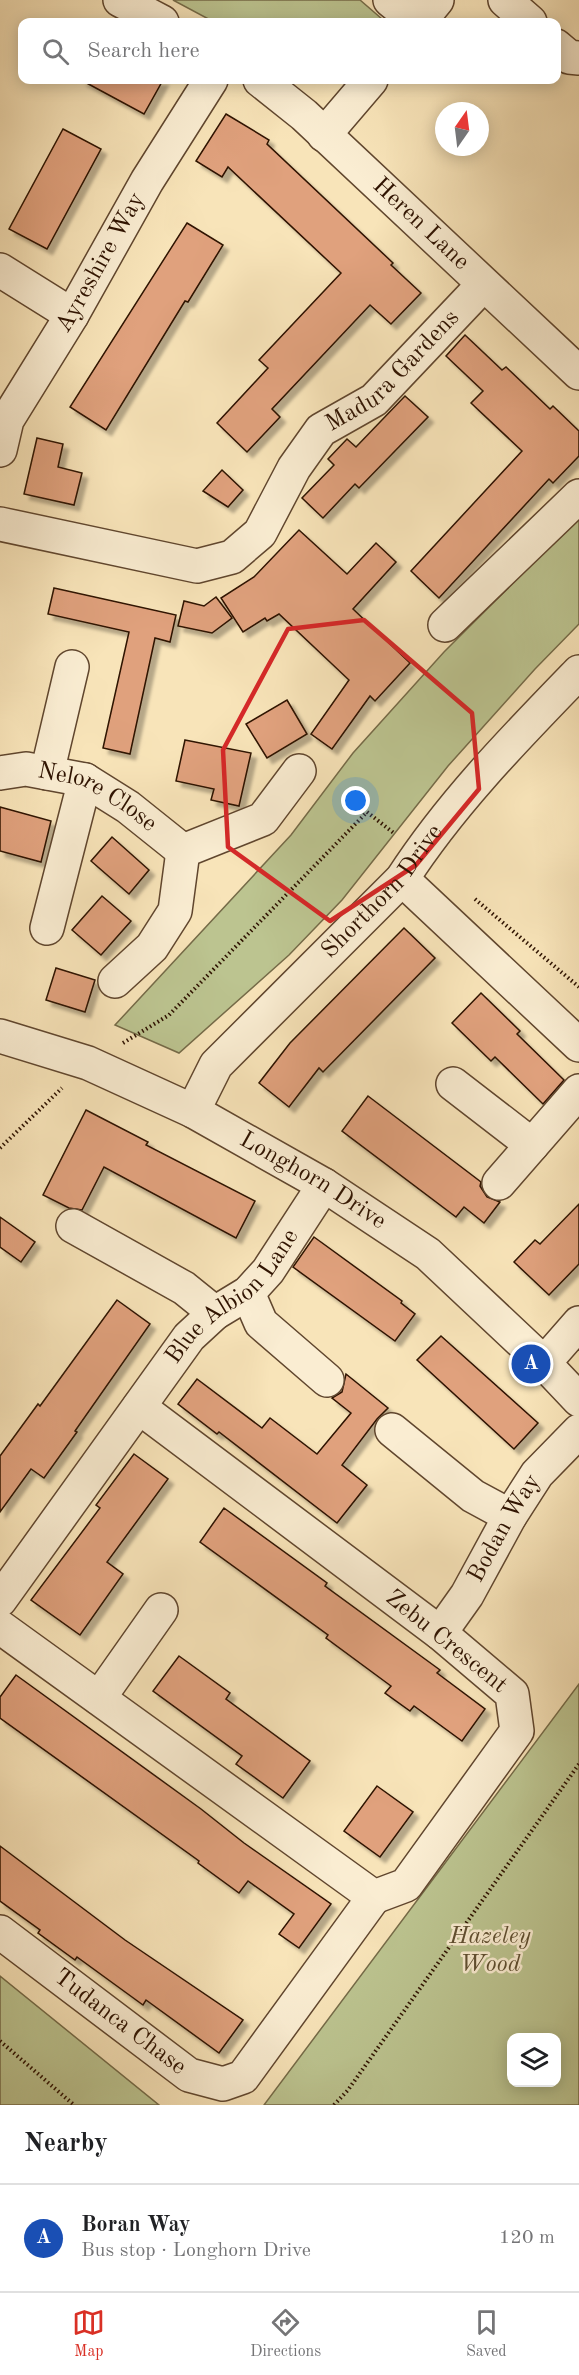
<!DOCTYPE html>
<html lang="en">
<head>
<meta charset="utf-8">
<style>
  body { margin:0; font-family:"Old Standard TT",serif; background:#f2f2f2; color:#202124 }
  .controls { position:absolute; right:18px; bottom:18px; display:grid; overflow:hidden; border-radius:12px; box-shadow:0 3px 15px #0003 }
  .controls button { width:54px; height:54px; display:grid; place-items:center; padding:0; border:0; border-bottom:2px solid #e0e0e0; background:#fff; color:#202124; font:30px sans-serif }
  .compass { position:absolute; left:435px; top:102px; width:54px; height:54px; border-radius:50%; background:#fff; box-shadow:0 3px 15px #0003; rotate:14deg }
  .you { position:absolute; left:356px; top:801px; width:21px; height:21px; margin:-15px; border:4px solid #fff; border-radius:50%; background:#1a73e8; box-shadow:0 0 0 9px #1a73e833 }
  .badge { display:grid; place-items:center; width:39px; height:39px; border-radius:50%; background:#d93025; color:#fff; font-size:20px; font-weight:700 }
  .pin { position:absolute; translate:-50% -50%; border:3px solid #fff; box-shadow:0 2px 6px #0006 }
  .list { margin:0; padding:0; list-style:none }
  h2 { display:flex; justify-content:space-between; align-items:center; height:78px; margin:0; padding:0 24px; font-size:26px }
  h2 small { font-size:20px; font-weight:400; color:#757577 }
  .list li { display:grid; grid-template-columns:39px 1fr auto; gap:18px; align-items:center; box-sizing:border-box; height:108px; padding:0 24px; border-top:2px solid #e0e0e0 }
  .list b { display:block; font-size:22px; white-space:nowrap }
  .list p { margin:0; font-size:20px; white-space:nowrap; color:#757577 }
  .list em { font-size:20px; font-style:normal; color:#757577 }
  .icon { flex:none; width:33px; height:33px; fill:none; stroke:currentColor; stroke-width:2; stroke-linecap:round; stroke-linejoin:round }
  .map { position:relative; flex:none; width:579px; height:2105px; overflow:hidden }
  .search { position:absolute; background:#fff; box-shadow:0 3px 15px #0003; left:18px; right:18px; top:18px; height:66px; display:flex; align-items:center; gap:15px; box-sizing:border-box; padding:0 21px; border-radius:12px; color:#757577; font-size:22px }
  .sheet { height:186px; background:#fff }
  nav { display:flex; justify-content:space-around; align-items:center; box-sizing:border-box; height:84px; border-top:2px solid #e0e0e0; background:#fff; font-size:16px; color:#757577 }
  nav a { display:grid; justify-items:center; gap:3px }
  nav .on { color:#d93025 }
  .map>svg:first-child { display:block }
  .green { fill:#bcc490; stroke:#756b48; stroke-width:1.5; fill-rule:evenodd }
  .building { fill:#e0a17d; stroke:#2e1200; stroke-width:1.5; filter:url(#shadow) }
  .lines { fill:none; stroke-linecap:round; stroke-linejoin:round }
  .minor-casing { stroke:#60462e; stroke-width:36 }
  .path { stroke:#2e1200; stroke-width:4; stroke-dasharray:1.5 3; stroke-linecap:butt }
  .minor { stroke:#faedd2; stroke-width:33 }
  .marked { fill:none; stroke:#d62828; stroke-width:4.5; stroke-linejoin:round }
  .labels { text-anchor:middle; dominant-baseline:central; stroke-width:5; stroke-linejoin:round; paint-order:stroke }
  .street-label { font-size:24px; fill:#2e1200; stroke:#faedd2 }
  .park-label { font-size:24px; font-style:italic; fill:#605032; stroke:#faedd2 }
</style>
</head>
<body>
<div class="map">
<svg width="579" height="2105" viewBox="0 0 579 2105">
  <defs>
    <filter id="shadow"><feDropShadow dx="5.5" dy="5.5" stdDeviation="1.5" flood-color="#0004"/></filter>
  </defs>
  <rect width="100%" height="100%" fill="#f8e4b9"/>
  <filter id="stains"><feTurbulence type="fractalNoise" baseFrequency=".00333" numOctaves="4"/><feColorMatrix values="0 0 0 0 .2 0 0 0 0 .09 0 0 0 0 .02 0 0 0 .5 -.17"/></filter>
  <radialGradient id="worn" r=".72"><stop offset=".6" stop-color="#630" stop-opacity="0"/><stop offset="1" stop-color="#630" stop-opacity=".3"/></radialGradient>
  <g class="green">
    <polygon points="173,0 360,0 382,19 379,22 214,22"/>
    <polygon points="579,517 579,624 535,669 448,766 342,900 289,955 179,1053 115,1025 291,835 353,753 444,652"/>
    <path d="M579 1684V2105H264ZM512 2038H556V2082H512Z"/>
    <polygon points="0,1976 159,2105 0,2105"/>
  </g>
  <g class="building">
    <polygon points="81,80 163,80 144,114"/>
    <polygon points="226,114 269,140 267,144 393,263 391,265 421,293 391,324 370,305 272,409 280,417 247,452 217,423 268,368 259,360 341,273 228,167 222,177 196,161"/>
    <polygon points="63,129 101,149 47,249 9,229"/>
    <polygon points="187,223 223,245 188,302 185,301 106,430 70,407"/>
    <polygon points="465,335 502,370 506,367 550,409 553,406 579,431 579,456 553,483 549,479 439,598 411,571 522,451 471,403 483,391 446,356"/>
    <polygon points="405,396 428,417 359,488 355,484 323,518 302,498 334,465 328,459 347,439 356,447"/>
    <polygon points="37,438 63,444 58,467 82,473 74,505 24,494"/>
    <polygon points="222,470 243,490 228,507 203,491"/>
    <polygon points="299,530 347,574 376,543 396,562 353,609 410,663 375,701 370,696 332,749 311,734 349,680 279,614 267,621 265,618 243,632 221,598 254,577"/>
    <polygon points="54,588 176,615 170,642 155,638 130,754 103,748 129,632 48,614"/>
    <polygon points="216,597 232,618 212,633 178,626 184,601 204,606"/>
    <polygon points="287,700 307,734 267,758 246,724"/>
    <polygon points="185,740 251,753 239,806 211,800 214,789 176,781"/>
    <polygon points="0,807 51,821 41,862 0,851"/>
    <polygon points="112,837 149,870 129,894 91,861"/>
    <polygon points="102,896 131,921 101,955 72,930"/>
    <polygon points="404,928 435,958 323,1072 319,1068 289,1107 259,1083 290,1043"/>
    <polygon points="56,968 95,980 85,1012 46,1000"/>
    <polygon points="481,993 520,1031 517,1034 564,1080 543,1104 495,1057 491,1061 452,1023"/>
    <polygon points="368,1096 481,1182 480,1186 487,1197 500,1202 484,1223 464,1207 456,1217 342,1131"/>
    <polygon points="86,1110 148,1142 146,1145 255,1201 236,1238 104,1167 82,1210 69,1208 43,1195"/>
    <polygon points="579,1204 579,1264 549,1295 514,1262 535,1240 540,1244"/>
    <polygon points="0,1217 35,1242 21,1262 0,1247"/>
    <polygon points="314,1237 402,1301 401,1303 415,1314 395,1341 293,1267"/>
    <polygon points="117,1300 150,1324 75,1431 77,1432 44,1478 31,1469 0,1512 0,1456 38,1404 40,1406"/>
    <polygon points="441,1336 538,1423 514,1449 417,1360"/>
    <polygon points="346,1374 388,1408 377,1419 342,1465 367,1485 337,1523 219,1432 217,1434 178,1404 197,1379 262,1428 270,1418 317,1454 351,1413 332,1398 342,1392"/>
    <polygon points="134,1454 168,1479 107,1562 123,1574 80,1635 31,1600 100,1508 96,1505"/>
    <polygon points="224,1508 327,1583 325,1586 440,1670 437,1673 485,1709 462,1741 414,1706 410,1711 385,1693 391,1686 326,1638 328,1635 200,1542"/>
    <polygon points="179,1656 230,1693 226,1699 310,1761 283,1798 236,1764 242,1756 153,1691"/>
    <polygon points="16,1675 201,1809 244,1843 331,1904 299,1948 279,1934 294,1914 248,1881 239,1893 198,1863 199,1861 0,1718 0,1697"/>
    <polygon points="377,1786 413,1812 380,1857 344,1831"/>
    <polygon points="0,1846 125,1940 243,2020 219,2053 146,2000 143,2005 77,1957 75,1960 38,1933 40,1930 0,1901"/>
  </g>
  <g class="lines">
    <defs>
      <g id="minor">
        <polyline points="120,0 162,22"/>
        <polyline points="390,0 417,22"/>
        <polyline points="505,0 530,22"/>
        <polyline points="419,22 437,0"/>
        <polyline points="556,46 569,57 579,58"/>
        <path id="s1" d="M260 80 304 115 579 373"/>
        <polyline points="324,135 371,80"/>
        <polyline points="0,270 72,315"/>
        <path id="s2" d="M0 450 7 420 72 315 147 181 211 80"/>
        <path id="s3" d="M0 524 197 566 232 557 260 533 294 468 321 430 374 400 483 285"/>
        <polyline points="445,625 579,496"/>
        <path id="s4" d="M0 773 26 769 85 780 128 807 183 851"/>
        <polyline points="47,773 72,667"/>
        <polyline points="402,879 579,1045"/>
        <polyline points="47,928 85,780"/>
        <polyline points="115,981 152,947 175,911 183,851 263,819 299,771"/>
        <path id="s5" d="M0 1036 88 1063 193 1111 324 1185 428 1254 544 1363 579 1400"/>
        <polyline points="453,1084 532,1145"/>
        <path id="s6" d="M193 1111 216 1065 402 879C451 803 516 737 579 672"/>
        <polyline points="499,1183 579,1091"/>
        <polyline points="73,1226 184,1288 215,1313"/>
        <polyline points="248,1293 261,1323 327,1380"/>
        <polyline points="544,1363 579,1323"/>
        <polyline points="392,1430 473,1496 510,1516"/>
        <path id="s7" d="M0 1600 189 1337 215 1313 248 1293 268 1271 324 1185"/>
        <polyline points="0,1627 374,1897 406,1885 517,1731 512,1694 440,1633 139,1407"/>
        <path id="s8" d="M440 1633 467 1595 510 1516 537 1474 579 1431"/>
        <polyline points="99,1698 161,1610"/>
        <path id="s9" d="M0 1932 189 2075 223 2084 243 2077 374 1897"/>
      </g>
    </defs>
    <use href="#minor" class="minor-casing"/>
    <g class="path">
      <polyline points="475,899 579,987"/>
      <polyline points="123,1043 169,1015 367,812 395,834"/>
      <polyline points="0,1148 62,1088"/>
      <polyline points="0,2041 74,2105"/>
      <polyline points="334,2105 348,2090 579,1764"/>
    </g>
    <use href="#minor" class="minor"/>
  </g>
  <path class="marked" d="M364 620 472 713 479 789 416 865 330 921 228 847 223 750 288 629Z"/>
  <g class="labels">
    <g class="street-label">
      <text stroke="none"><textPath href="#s1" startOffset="216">Heren Lane</textPath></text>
      <text stroke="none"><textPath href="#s2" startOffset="214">Ayreshire Way</textPath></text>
      <text stroke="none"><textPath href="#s3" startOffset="488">Madura Gardens</textPath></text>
      <text stroke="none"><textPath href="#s4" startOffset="104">Nelore Close</textPath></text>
      <text stroke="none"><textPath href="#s6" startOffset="292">Shorthorn Drive</textPath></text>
      <text stroke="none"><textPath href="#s5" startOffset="346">Longhorn Drive</textPath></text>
      <text stroke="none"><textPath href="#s7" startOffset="384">Blue Albion Lane</textPath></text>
      <text stroke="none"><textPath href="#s8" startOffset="123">Bodan Way</textPath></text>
      <text transform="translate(446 1642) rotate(39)">Zebu Crescent</text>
      <text stroke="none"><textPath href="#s9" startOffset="150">Tudanca Chase</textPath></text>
    </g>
    <g class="park-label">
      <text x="490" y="1937">Hazeley<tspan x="490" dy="28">Wood</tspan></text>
    </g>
  </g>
  <rect width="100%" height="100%" filter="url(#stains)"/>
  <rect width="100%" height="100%" fill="url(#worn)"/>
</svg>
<div class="controls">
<button><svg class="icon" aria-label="layers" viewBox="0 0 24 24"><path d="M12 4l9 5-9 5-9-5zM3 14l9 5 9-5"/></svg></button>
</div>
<svg class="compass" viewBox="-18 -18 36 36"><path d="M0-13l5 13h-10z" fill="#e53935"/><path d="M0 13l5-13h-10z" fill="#757577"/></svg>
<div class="you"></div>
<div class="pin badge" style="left:531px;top:1364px;background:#1a4fb4">A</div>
<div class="search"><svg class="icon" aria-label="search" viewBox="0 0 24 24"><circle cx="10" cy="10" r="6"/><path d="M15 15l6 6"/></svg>Search here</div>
</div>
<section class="sheet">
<h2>Nearby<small></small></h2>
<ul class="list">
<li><span class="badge" style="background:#1a4fb4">A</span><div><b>Boran Way</b><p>Bus stop · Longhorn Drive</p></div><em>120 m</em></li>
</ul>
</section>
<nav>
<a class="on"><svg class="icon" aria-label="map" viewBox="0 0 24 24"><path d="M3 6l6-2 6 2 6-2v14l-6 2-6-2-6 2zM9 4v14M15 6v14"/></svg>Map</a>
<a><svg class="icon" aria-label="directions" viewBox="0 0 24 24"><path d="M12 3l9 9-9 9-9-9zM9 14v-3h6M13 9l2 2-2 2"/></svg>Directions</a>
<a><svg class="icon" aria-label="saved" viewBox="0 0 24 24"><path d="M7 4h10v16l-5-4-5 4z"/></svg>Saved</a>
</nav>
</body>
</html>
